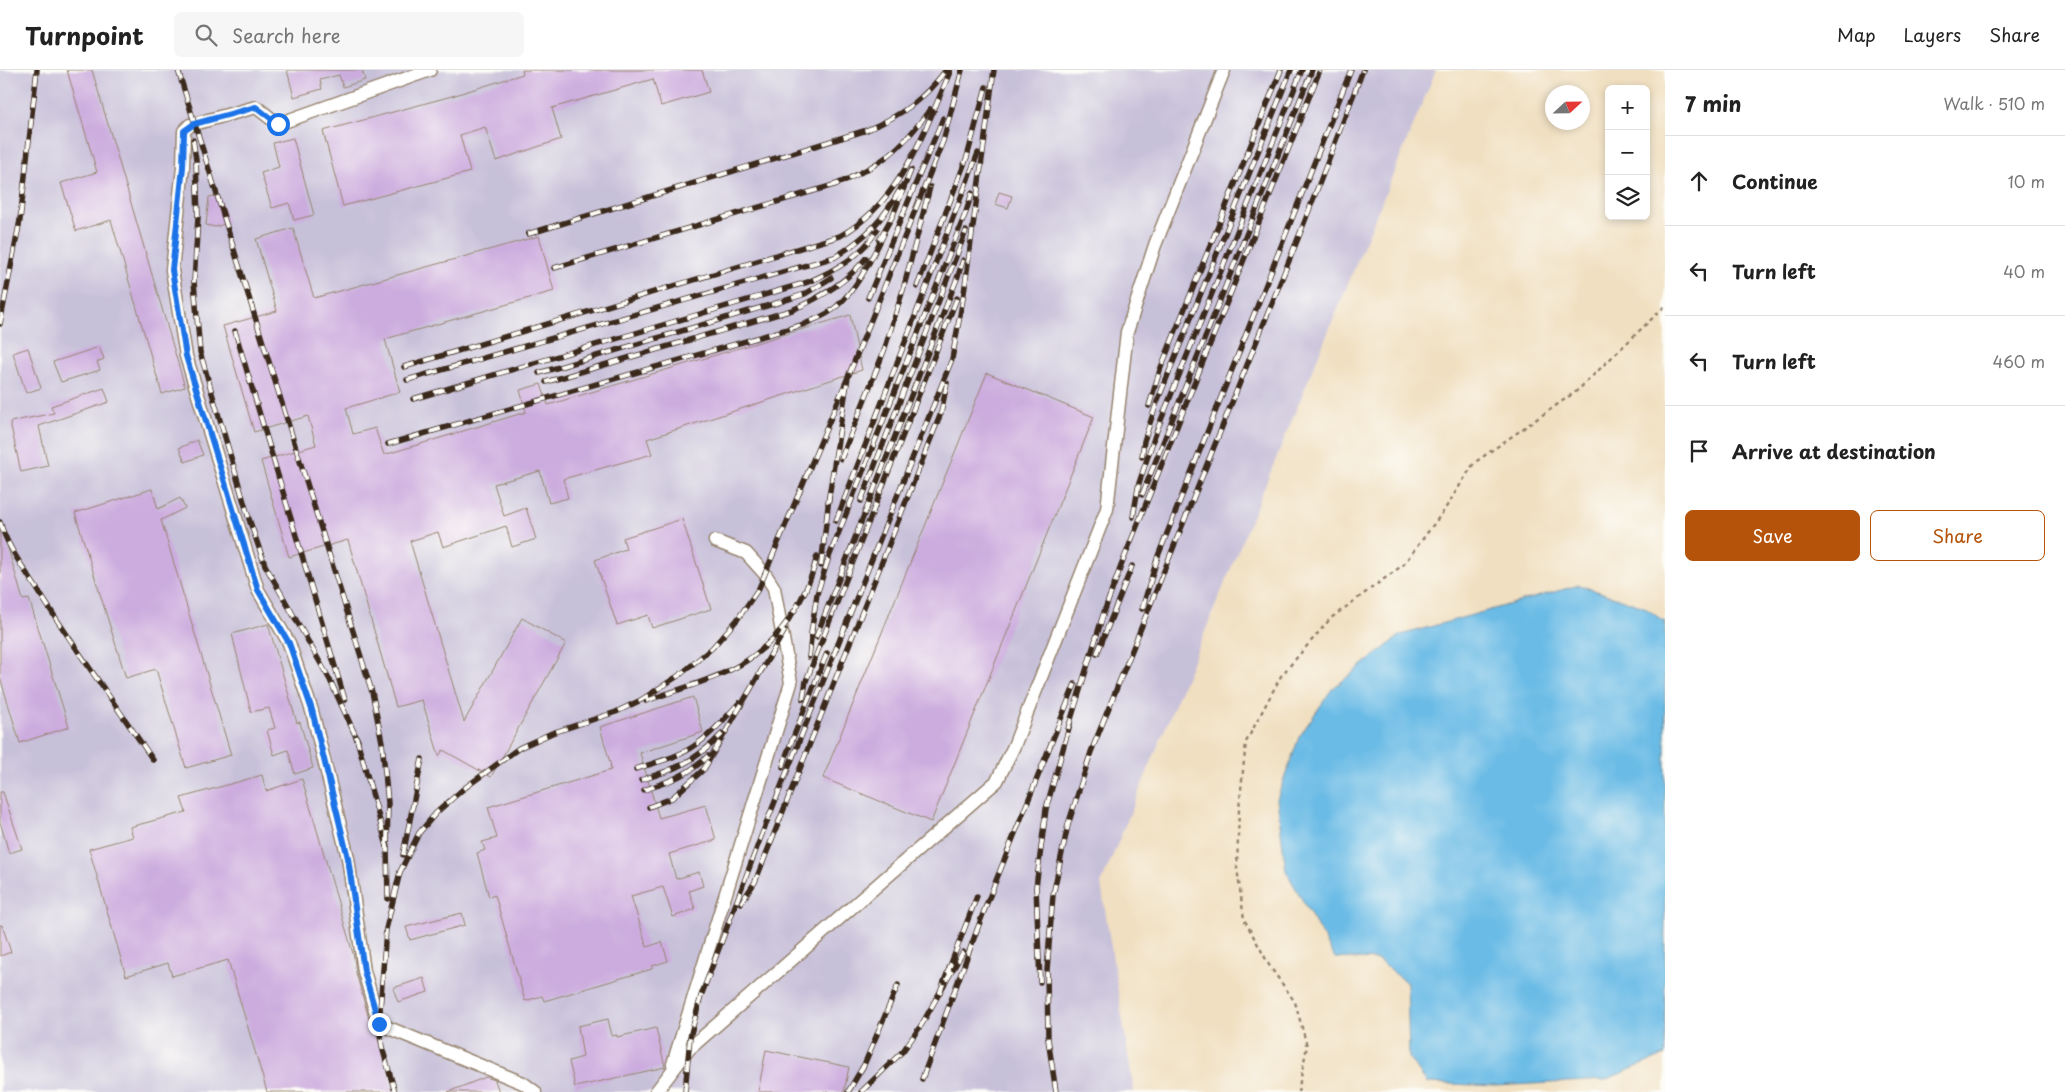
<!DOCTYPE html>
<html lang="en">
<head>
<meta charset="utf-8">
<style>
  body { margin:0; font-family:"Playpen Sans",sans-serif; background:#f6f6f6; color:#222 }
  .controls { position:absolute; right:15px; top:15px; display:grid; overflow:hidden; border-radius:8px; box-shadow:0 2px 8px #0003 }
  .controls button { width:45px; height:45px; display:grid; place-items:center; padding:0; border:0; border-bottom:1px solid #e0e0e0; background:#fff; color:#222; font:25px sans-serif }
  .compass { position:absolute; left:1545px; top:15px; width:45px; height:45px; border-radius:50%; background:#fff; box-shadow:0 2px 8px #0003; rotate:68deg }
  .stop { position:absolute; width:15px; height:15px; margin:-11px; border:4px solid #1a73e8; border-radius:50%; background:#fff }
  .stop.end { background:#1a73e8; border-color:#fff; box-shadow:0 1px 5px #0008 }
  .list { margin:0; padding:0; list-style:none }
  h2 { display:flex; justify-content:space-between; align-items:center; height:65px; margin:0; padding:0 20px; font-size:21px }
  h2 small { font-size:16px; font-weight:400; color:#767676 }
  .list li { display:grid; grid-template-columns:32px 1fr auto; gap:15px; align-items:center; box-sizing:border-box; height:90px; padding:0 20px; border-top:1px solid #e0e0e0 }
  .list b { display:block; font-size:19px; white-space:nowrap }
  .list em { font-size:16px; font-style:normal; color:#767676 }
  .actions { display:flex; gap:10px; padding:15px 20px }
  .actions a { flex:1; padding:11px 0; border:1px solid #b45309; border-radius:8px; text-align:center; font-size:18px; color:#b45309 }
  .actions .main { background:#b45309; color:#fff }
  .icon { flex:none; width:28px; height:28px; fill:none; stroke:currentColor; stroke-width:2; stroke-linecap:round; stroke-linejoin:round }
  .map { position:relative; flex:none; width:1665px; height:1022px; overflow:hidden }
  header { display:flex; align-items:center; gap:30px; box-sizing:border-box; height:70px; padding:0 25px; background:#fff; border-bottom:1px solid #e0e0e0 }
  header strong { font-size:24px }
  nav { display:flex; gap:28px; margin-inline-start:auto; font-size:18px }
  .search { width:350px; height:45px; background:#f6f6f6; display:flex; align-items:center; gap:12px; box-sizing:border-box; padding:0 18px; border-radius:8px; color:#767676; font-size:19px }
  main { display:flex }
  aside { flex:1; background:#fff }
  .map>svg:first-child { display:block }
  .industrial { fill:#c7c0d9 }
  .water { fill:#6bbbe6; stroke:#537282 }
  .building { fill:#ccacde }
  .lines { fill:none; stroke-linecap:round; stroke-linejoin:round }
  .minor-casing { stroke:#96846f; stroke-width:15 }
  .path { stroke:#96846f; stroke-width:2.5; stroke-dasharray:4 4; stroke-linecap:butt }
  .minor { stroke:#fff; stroke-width:12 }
  .rail-casing { stroke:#3b2a1e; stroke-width:5.5 }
  .rail { stroke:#fdfcf7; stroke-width:4; stroke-dasharray:11; stroke-linecap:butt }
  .route { stroke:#1a73e8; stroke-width:6 }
</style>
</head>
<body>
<header>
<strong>Turnpoint</strong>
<div class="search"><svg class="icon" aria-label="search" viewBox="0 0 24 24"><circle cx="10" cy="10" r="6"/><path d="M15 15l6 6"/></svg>Search here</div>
<nav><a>Map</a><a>Layers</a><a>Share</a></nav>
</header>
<main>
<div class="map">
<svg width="1665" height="1022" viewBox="0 0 1665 1022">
  <rect width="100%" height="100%" fill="#fdfcf7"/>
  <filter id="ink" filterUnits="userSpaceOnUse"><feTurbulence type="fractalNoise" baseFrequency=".02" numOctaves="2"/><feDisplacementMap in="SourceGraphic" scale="10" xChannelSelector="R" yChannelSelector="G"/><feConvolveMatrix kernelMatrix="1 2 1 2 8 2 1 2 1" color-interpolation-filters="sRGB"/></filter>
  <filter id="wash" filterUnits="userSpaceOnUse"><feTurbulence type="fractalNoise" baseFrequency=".0096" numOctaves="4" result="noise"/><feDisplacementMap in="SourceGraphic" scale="20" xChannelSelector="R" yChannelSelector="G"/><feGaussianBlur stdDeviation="1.12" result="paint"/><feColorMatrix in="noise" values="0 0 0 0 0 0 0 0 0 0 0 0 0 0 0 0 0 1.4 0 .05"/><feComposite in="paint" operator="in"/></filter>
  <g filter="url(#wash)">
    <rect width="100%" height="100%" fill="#f0dfc0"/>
    <polygon class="industrial" points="0,0 1436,0 1101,814 1134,1022 0,1022"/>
    <polygon class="water" points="1579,515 1644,537 1665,552 1665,985 1605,1010 1495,1016 1427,1013 1409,988 1407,913 1378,890 1335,888 1286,801 1277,729 1299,667 1332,619 1401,565"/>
    <g id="blocks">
      <g class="building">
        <polygon points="67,0 92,0 185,317 162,324 111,150 76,161 61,113 97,102"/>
        <polygon points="287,0 362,0 365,10 343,17 339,5 320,10 322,19 294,27"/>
        <polygon points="522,0 702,0 709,22 661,36 653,9 552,38 561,69 496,91 485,57 460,65 470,102 343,136 323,61 452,26 523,4"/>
        <polygon points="293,68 314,145 294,150 289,133 272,138 261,103 279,97 273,73"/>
        <polygon points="999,122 1012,126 1008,138 995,134"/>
        <polygon points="219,125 228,153 215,157 206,155 209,127"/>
        <polygon points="293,158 314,228 539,166 554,221 385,269 400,322 346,338 353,364 375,358 384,385 526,342 520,320 541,314 548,335 850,245 862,300 647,369 652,384 563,409 568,428 549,433 540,401 494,414 504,446 526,438 536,469 512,477 506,456 443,477 438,462 410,471 464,652 522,548 566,573 491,707 443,680 439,686 422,630 396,637 348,470 289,487 261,391 316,375 308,346 254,362 223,256 277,241 256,169"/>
        <polygon points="99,277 104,289 97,292 100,300 61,312 53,292"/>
        <polygon points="28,278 41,318 26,323 13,283"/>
        <polygon points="987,303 1094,347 931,752 823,708"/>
        <polygon points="104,318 109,332 39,356 48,396 21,402 10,352 54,343 51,336"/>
        <polygon points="197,370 203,385 185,392 179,378"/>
        <polygon points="152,419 158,439 180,428 185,438 161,450 231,685 186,698 156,599 126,608 75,443"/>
        <polygon points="682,449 711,539 652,558 648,545 617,555 595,490 626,479 623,468"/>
        <polygon points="0,461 3,461 23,530 29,529 69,657 20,673 0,607"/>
        <polygon points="268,554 297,653 300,652 313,698 295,704 288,680 274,685 267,660 275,658 269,638 251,642 232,564"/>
        <polygon points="693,627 703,662 640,683 659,748 706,735 716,770 669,784 676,809 699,802 703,816 689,821 695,839 673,847 663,817 631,826 647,877 662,872 668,891 652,896 652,899 544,931 542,926 525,931 495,825 489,827 477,783 485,780 482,772 497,768 488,737 611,700 610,696 611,696 600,657"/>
        <polygon points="262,705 266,721 302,709 354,887 356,903 371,956 376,961 393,1022 267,1022 228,890 172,906 168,893 126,906 89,779 133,767 130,757 186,742 181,728"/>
        <polygon points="0,722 3,722 22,779 9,783 0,752"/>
        <polygon points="462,843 465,855 410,870 406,857"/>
        <polygon points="0,855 2,855 11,882 0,886"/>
        <polygon points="424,908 428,922 398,932 393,918"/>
        <polygon points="608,949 612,966 617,965 617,967 656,958 665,997 575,1017 569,991 583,987 578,956"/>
        <polygon points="766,980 849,997 844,1022 758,1022"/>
        <polygon points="486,1007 495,1010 499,1022 448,1022"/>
      </g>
    </g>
  </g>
  <g filter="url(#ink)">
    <use href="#blocks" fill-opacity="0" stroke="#96846f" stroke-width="1"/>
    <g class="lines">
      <defs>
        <g id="minor">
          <polyline points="430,0 278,54 256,37 190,55 184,61 183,97 172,200 186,286 258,520 289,573 312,641 348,788 364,901 379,954 523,1013 535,1022"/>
          <polyline points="673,994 791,613 774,518 765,504 746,483 715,471"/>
          <polyline points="656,1022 689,979 997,711 1014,676 1107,439 1127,262 1155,175 1224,0"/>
        </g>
      </defs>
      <use href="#minor" class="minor-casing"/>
      <polyline class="path" points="1298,1022 1307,976 1295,932 1269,895 1244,849 1237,798 1239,739 1246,672 1281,606 1331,548 1403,495 1443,442 1474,393 1578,320 1665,236"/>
      <use href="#minor" class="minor"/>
      <defs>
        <g id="rail">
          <polyline points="178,0 372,622 382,672 388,733 387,776"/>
          <polyline points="193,70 196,90 198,147 194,212 200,282 249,449 265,495 330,610 358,671"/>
          <path d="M528 164 867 60C902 45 923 30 946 0"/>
          <polyline points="879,170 893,145 911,100"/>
          <path d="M554 198 837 114C882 94 901 80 930 39"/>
          <polyline points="917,217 967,87 986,17"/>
          <polyline points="868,228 943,48"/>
          <polyline points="0,254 20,150 37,0"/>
          <polyline points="235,261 345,630"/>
          <path d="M404 297 840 166C900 133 924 62 950 2"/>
          <polyline points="539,303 780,232 805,224 831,208"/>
          <path d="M407 310 835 187C868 166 883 150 902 116"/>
          <path d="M546 312 792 240C820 228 846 213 866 188"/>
          <path d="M413 329 808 212C834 201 862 186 877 160"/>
          <polyline points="1149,336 1160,300 1281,0"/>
          <path d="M388 374 805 254C815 249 828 245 836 237 858 218 871 189 884 164"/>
          <polyline points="1142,387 1144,371 1157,332 1291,0"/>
          <polyline points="841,389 884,281 903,220 930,117"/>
          <polyline points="1142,425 1312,0"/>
          <polyline points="861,431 966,161"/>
          <polyline points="828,433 848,307 943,71 962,0"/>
          <polyline points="1133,447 1139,413 1155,365 1302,0"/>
          <polyline points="836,451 978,83"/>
          <path d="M0 452C7 477 25 500 39 522 75 579 115 634 153 690"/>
          <polyline points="821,496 829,428"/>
          <polyline points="1142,539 1158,486 1351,0"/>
          <polyline points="811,564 817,524 829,487 966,142 972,123"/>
          <polyline points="816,567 958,206 963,190"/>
          <polyline points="1097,584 1132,496"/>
          <polyline points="809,587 812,560"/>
          <polyline points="803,629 806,611 957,228"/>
          <path d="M646 631C676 620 708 612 736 597 777 575 807 531 817 486"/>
          <polyline points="1068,659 1104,542 1121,496 1320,0"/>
          <polyline points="356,666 387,776 388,829"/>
          <polyline points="783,697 787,683 827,583"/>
          <path d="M636 699C656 692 680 687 697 674 713 663 726 647 739 633"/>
          <path d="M641 710C676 699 696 691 722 664"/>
          <path d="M644 720C668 712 690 704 708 686"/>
          <polyline points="649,737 672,728 704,699 785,560"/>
          <polyline points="403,785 422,689"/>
          <polyline points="741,833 755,812 941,343 947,313"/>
          <polyline points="963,882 940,922 977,826"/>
          <polyline points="1040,912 1036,817 1046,739 1070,654"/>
          <polyline points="922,1009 987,833 1075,614"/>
          <polyline points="395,1022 382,977 379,954 386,859 400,802 419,763 436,743 462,720 519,678 552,663 616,642 641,630 681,604 712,578 737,550 759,518 848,307"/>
          <polyline points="685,1022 690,967 701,926 762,764 952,289 964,223 994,0"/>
          <polyline points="848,1022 864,995 898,915"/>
          <polyline points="861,1022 903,981 922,954 940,922"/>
          <polyline points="1056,1022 1048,969 1047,900 1053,825 1068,755 1091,682 1301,161 1363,0"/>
        </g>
      </defs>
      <use href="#rail" class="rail-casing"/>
      <use href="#rail" class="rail"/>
    </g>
  </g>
  <g class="lines" filter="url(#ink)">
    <polyline class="route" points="278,54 256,37 194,54 184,61 183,97 172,200 186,286 258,520 289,573 312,640 348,788 364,901 379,954"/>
  </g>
</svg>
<div class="controls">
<button>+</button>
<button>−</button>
<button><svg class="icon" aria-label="layers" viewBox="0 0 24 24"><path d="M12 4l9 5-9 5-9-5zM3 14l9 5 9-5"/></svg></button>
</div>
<svg class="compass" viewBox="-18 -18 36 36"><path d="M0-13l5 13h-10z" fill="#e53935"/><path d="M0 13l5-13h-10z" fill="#767676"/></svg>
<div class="stop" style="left:278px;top:54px"></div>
<div class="stop end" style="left:379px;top:954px"></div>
</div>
<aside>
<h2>7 min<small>Walk · 510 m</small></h2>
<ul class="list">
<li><svg class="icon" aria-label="ahead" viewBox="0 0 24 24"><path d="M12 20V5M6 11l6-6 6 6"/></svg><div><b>Continue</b></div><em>10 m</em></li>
<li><svg class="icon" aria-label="left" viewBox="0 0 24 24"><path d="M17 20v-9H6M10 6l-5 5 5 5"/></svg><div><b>Turn left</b></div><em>40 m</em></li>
<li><svg class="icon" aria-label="left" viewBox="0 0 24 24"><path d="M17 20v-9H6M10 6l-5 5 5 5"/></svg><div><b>Turn left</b></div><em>460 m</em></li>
<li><svg class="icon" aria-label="arrive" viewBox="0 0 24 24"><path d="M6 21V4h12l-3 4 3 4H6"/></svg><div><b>Arrive at destination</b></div></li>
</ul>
<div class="actions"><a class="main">Save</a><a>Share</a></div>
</aside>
</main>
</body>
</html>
